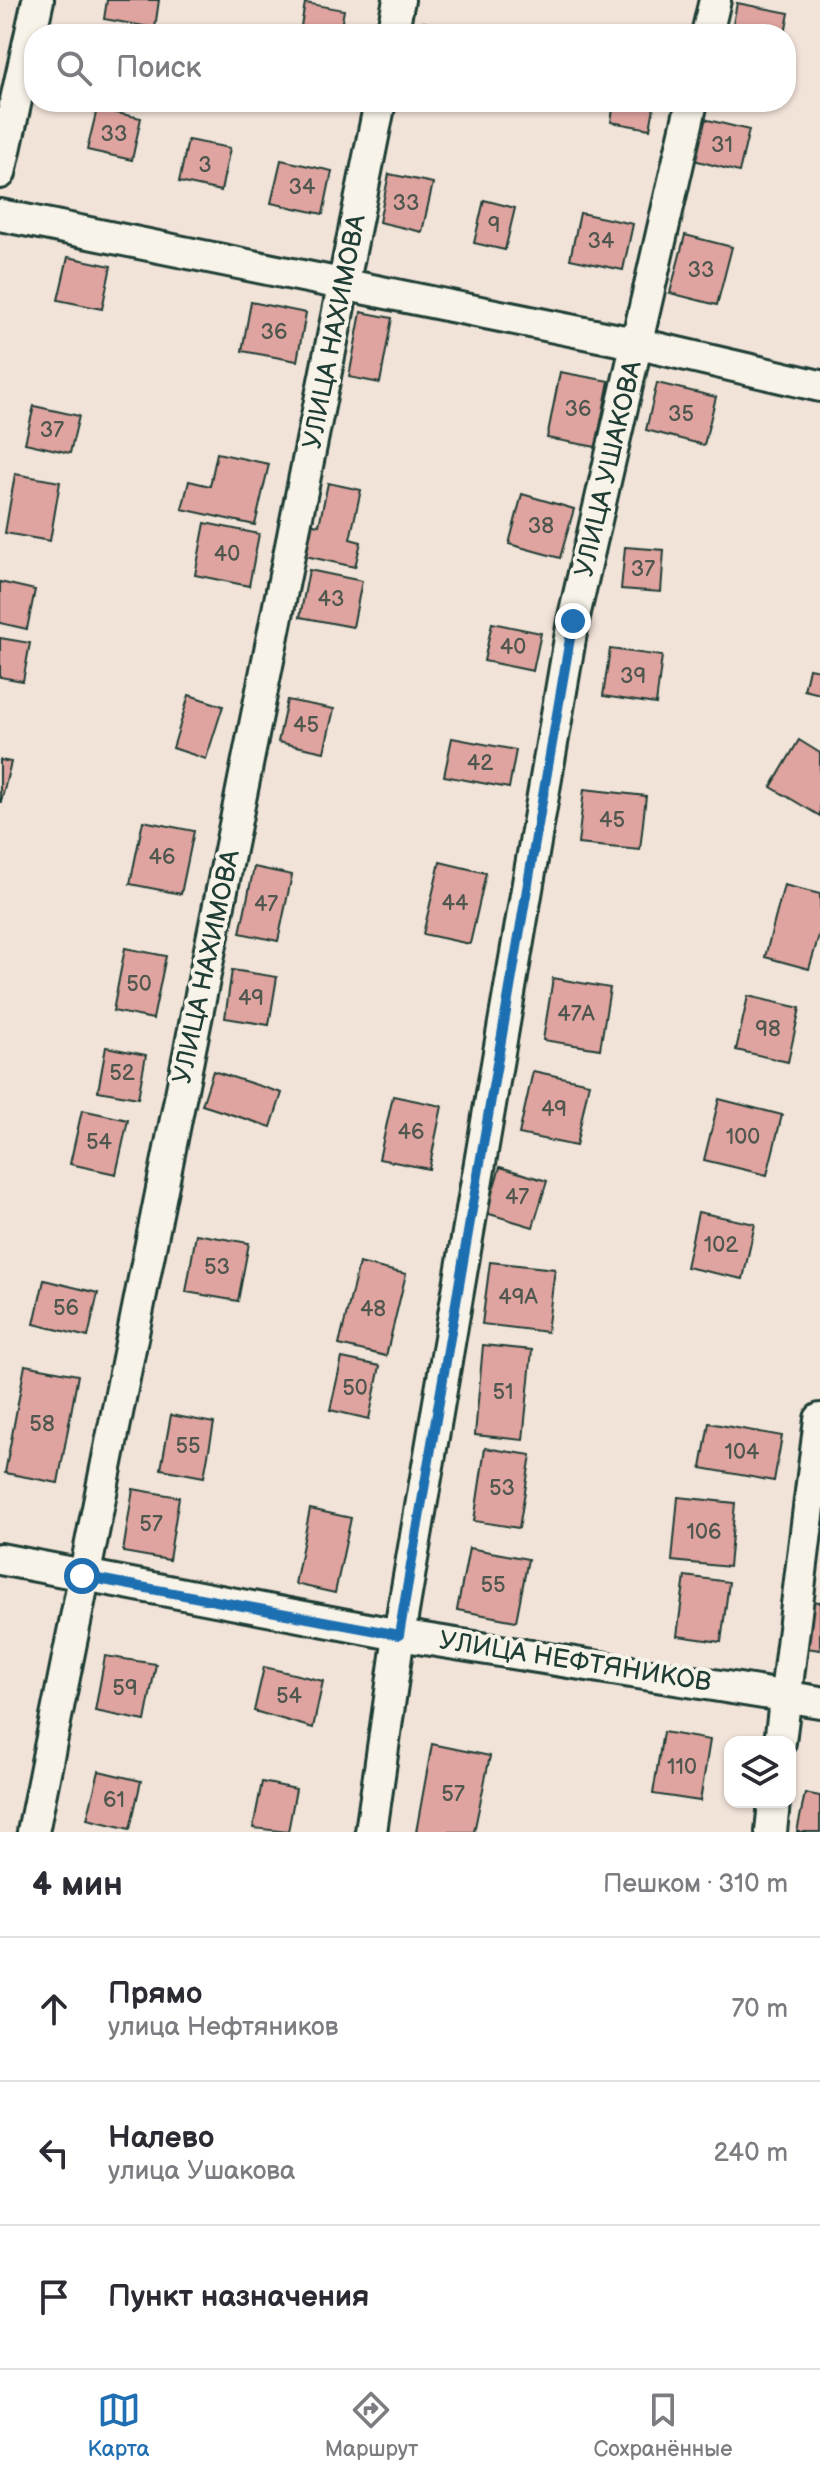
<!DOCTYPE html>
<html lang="ru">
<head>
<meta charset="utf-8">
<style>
  body { margin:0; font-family:"Balsamiq Sans",sans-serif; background:#f7f7f7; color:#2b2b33 }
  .controls { position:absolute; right:24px; bottom:24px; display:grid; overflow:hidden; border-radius:16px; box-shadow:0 2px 6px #0004 }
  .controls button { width:72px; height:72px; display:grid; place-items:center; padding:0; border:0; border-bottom:2px solid #e1e1e2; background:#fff; color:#2b2b33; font:40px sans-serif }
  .stop { position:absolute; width:24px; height:24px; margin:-18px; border:6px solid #1f6fb2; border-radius:50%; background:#fff }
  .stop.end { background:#1f6fb2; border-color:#fff; box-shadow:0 2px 8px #0008 }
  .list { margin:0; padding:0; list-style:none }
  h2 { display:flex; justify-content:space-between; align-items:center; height:104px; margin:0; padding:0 32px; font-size:34px }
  h2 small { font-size:26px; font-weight:400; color:#7c7c81 }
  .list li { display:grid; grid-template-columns:52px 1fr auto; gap:24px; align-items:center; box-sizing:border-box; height:144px; padding:0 32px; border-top:2px solid #e1e1e2 }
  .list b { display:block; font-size:30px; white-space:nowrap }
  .list p { margin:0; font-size:26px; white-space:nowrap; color:#7c7c81 }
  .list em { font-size:26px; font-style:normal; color:#7c7c81 }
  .icon { flex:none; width:44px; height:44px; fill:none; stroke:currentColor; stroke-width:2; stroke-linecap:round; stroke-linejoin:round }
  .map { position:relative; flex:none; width:820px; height:1832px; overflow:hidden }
  .search { position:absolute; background:#fff; box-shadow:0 2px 6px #0004; left:24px; right:24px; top:24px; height:88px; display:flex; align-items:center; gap:20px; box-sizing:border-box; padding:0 28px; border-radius:32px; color:#7c7c81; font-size:30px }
  .sheet { height:536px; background:#fff }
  nav { display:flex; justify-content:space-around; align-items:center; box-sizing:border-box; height:112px; border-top:2px solid #e1e1e2; background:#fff; font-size:22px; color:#7c7c81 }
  nav a { display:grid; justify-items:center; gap:4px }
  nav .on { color:#1f6fb2 }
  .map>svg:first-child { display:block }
  .building { fill:#dfa49f; stroke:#1f3d34; stroke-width:2 }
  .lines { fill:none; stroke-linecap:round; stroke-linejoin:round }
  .minor-casing { stroke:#1f3d34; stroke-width:36 }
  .minor { stroke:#f7f3e8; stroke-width:30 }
  .route { stroke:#1f6fb2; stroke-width:10 }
  .labels { text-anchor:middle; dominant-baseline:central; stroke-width:8; stroke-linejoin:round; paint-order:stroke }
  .number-label { font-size:22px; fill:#4f574f }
  .street-label { font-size:26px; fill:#1f3d34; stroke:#f7f3e8 }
</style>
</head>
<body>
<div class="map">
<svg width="820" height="1832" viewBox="0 0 820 1832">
  <rect width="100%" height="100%" fill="#f2e3d9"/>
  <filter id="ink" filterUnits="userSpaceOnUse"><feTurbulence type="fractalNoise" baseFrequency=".0125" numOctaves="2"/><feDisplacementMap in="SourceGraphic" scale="16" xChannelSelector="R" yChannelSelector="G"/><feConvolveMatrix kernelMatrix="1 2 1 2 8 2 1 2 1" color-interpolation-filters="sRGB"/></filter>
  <g filter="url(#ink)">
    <g class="building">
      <polygon points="107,0 159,0 155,28 104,19"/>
      <polygon points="305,3 344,10 340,33 347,34 313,34 314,29 301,26"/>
      <polygon points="737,3 789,13 785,34 731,34"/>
      <polygon points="423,22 468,32 468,34 420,34"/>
      <polygon points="614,102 655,102 650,129 611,122"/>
      <polygon points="97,109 141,118 132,160 87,150"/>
      <polygon points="704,119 749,130 739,172 694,160"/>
      <polygon points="188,140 230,148 221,191 179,182"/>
      <polygon points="281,160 332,171 323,214 271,203"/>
      <polygon points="389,174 433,183 422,232 379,222"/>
      <polygon points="484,200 515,208 505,250 474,243"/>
      <polygon points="580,213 633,224 623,270 570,259"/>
      <polygon points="685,235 732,247 717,305 670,293"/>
      <polygon points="68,257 111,266 102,309 58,300"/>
      <polygon points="251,302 306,313 297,361 242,351"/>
      <polygon points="361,312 392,318 380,383 349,377"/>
      <polygon points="560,372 609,381 596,447 547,438"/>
      <polygon points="657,383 716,397 704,445 646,430"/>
      <polygon points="34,406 79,416 70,453 25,443"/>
      <polygon points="217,453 269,464 255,525 182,509 189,481 210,486"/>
      <polygon points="15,474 60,482 50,541 5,533"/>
      <polygon points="328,483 361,490 350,539 361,542 355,567 301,555 308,523 319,525"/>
      <polygon points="522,494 574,509 560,558 509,544"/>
      <polygon points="205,523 259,534 249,586 195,575"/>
      <polygon points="625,547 664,550 661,592 621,589"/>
      <polygon points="309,570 362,581 353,627 300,617"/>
      <polygon points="0,582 35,590 27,629 0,623"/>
      <polygon points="492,623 541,633 533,671 484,661"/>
      <polygon points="0,638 30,643 23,681 0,677"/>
      <polygon points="610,649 662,656 656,704 603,696"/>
      <polygon points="809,668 820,670 820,694 804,690"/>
      <polygon points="189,695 223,706 206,759 173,748"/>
      <polygon points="287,700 334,709 324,752 278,742"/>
      <polygon points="452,738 516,750 509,788 444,776"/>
      <polygon points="799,740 820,753 820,816 771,787"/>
      <polygon points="0,760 11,762 1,802 0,802"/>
      <polygon points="584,789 646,796 640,850 578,844"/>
      <polygon points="143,821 194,831 181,894 130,884"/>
      <polygon points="440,862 486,873 470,944 423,934"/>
      <polygon points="254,867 292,875 278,941 240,933"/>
      <polygon points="784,885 820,894 820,932 809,969 765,957"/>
      <polygon points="125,948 166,956 153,1019 113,1011"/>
      <polygon points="232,970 277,977 269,1025 225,1018"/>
      <polygon points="553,978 610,988 600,1049 543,1040"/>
      <polygon points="748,996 800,1008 788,1062 736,1050"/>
      <polygon points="106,1047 146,1055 138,1098 98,1091"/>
      <polygon points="213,1071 282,1093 271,1127 202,1105"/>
      <polygon points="533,1071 589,1083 576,1146 519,1134"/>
      <polygon points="393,1096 442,1106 429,1169 379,1159"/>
      <polygon points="719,1099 782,1115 767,1175 704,1160"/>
      <polygon points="82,1110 128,1120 116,1174 70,1164"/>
      <polygon points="500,1167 547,1181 533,1227 486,1213"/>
      <polygon points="698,1212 755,1224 743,1279 686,1267"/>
      <polygon points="196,1234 249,1243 238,1301 186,1292"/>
      <polygon points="490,1262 555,1269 547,1332 482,1324"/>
      <polygon points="359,1263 406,1274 386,1356 339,1345"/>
      <polygon points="44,1280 98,1293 88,1337 34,1324"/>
      <polygon points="483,1345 532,1350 523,1440 475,1435"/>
      <polygon points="342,1358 380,1366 369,1419 330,1410"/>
      <polygon points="25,1365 78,1375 58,1483 5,1473"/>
      <polygon points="171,1415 214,1423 204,1477 161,1469"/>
      <polygon points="709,1423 782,1436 774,1481 701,1468"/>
      <polygon points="485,1448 531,1455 519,1528 474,1521"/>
      <polygon points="133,1489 179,1497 169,1560 123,1552"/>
      <polygon points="678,1497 735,1503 729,1567 672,1561"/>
      <polygon points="310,1509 351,1518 335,1593 295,1584"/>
      <polygon points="469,1548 528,1559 516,1621 457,1610"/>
      <polygon points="685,1576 729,1582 721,1642 677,1636"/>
      <polygon points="810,1601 820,1602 820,1650 806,1648"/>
      <polygon points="105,1656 156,1664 145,1721 95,1711"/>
      <polygon points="264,1667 323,1681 313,1728 254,1711"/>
      <polygon points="663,1732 710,1740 700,1801 653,1794"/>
      <polygon points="432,1744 490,1756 474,1832 416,1832"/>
      <polygon points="99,1771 141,1781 130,1829 87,1819"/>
      <polygon points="262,1782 296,1789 288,1832 253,1828"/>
      <polygon points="805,1793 820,1796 820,1832 797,1832"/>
    </g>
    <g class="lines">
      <defs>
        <g id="minor">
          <polyline points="392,34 399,0"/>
          <polyline points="707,34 715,0"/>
          <polyline points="0,173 38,0"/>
          <polyline points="0,215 639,344 820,386"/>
          <polyline points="0,1559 399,1635 820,1702"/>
          <polyline points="780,1742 820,1419"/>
          <polyline points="33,1832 380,102"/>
          <polyline points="371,1832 399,1635 573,621 692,102"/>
          <polyline points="771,1832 774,1802"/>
        </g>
      </defs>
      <use href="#minor" class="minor-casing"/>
      <use href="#minor" class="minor"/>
    </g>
  </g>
  <g class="lines" filter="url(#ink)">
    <polyline class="route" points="82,1576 399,1635 573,621"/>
  </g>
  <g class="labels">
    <g class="number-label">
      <text x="114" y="134">33</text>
      <text x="722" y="145">31</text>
      <text x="205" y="165">3</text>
      <text x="302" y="187">34</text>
      <text x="406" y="203">33</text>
      <text x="494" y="225">9</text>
      <text x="601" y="241">34</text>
      <text x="701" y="270">33</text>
      <text x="274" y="332">36</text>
      <text x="578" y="409">36</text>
      <text x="681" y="414">35</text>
      <text x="52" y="430">37</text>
      <text x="541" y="526">38</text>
      <text x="227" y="554">40</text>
      <text x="643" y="569">37</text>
      <text x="331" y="599">43</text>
      <text x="513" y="647">40</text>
      <text x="633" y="676">39</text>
      <text x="306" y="725">45</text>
      <text x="480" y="763">42</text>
      <text x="612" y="820">45</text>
      <text x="162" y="857">46</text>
      <text x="455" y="903">44</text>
      <text x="266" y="904">47</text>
      <text x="139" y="984">50</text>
      <text x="251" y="998">49</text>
      <text x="576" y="1014">47А</text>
      <text x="768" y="1029">98</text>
      <text x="122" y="1073">52</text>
      <text x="554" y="1109">49</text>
      <text x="411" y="1132">46</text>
      <text x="743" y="1137">100</text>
      <text x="99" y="1142">54</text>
      <text x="517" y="1197">47</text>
      <text x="721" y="1245">102</text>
      <text x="217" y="1267">53</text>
      <text x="518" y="1297">49А</text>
      <text x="66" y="1308">56</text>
      <text x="373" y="1309">48</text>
      <text x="355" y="1388">50</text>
      <text x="503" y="1392">51</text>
      <text x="42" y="1424">58</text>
      <text x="188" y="1446">55</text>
      <text x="742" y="1452">104</text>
      <text x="502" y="1488">53</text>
      <text x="151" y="1524">57</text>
      <text x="704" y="1532">106</text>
      <text x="493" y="1585">55</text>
      <text x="125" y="1688">59</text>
      <text x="289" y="1696">54</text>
      <text x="682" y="1767">110</text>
      <text x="453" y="1794">57</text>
      <text x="114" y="1800">61</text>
    </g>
    <g class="street-label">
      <text transform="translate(335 332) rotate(-79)">УЛИЦА НАХИМОВА</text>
      <text transform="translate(609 469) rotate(-77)">УЛИЦА УШАКОВА</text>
      <text transform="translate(207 967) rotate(-78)">УЛИЦА НАХИМОВА</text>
      <text transform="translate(575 1662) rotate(9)">УЛИЦА НЕФТЯНИКОВ</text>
    </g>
  </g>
</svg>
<div class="controls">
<button><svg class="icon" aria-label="layers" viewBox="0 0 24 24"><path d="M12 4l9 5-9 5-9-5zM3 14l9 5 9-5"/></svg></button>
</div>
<div class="stop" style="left:82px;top:1576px"></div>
<div class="stop end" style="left:573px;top:621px"></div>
<div class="search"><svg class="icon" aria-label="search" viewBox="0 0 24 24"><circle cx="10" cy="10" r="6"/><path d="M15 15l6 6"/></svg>Поиск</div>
</div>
<section class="sheet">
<h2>4 мин<small>Пешком · 310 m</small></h2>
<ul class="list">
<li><svg class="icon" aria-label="ahead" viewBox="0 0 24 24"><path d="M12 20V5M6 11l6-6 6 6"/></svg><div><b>Прямо</b><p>улица Нефтяников</p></div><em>70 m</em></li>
<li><svg class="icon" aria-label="left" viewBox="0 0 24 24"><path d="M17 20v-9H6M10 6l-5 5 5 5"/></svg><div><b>Налево</b><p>улица Ушакова</p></div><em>240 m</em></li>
<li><svg class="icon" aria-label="arrive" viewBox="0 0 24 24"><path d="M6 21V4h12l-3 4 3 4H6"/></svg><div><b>Пункт назначения</b></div></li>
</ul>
</section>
<nav>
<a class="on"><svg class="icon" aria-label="map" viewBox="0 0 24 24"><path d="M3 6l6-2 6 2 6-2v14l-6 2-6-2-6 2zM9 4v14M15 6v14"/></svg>Карта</a>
<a><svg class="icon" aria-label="directions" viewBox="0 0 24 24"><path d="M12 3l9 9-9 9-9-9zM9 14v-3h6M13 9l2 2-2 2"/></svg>Маршрут</a>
<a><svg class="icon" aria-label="saved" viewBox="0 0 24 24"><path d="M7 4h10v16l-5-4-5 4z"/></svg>Сохранённые</a>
</nav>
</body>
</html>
